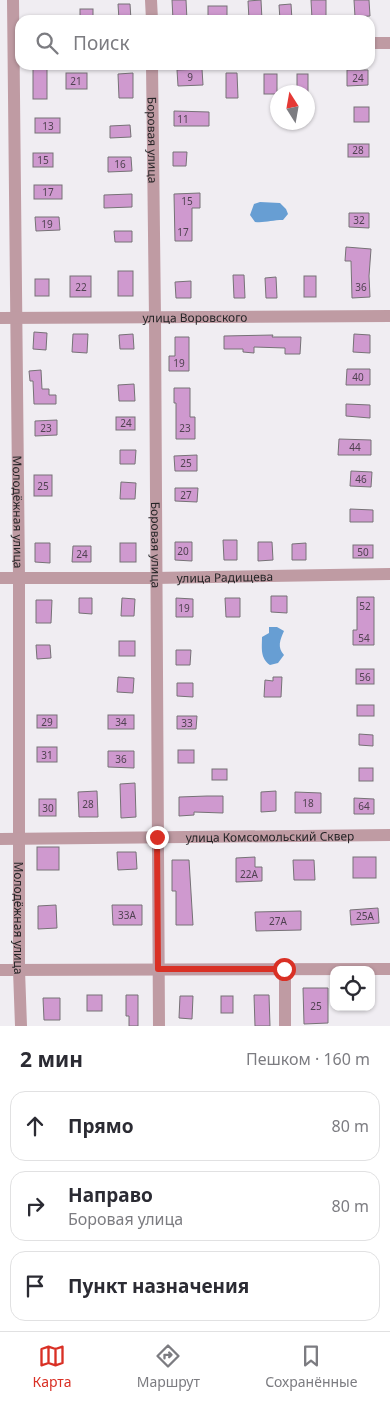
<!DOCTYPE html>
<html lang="ru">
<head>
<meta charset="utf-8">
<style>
  body { margin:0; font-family:"Noto Sans",sans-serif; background:#f7f7f7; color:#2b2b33 }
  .controls { position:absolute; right:15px; bottom:15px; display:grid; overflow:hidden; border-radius:10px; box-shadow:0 1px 4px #0004 }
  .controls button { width:45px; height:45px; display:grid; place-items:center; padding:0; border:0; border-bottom:1px solid #e1e1e2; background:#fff; color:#2b2b33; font:25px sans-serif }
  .compass { position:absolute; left:270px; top:85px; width:45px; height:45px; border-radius:50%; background:#fff; box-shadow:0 1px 4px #0004; rotate:349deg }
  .stop { position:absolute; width:15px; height:15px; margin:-11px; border:4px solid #d93025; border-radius:50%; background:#fff }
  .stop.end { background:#d93025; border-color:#fff; box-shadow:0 1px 5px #0008 }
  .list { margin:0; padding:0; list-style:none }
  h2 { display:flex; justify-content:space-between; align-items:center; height:65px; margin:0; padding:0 20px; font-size:21px }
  h2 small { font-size:16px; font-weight:400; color:#7c7c81 }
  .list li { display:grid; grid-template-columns:32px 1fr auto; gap:15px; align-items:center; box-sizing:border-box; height:70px; margin:0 10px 10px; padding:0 10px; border:1px solid #e1e1e2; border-radius:15px }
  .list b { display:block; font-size:19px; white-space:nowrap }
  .list p { margin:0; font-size:16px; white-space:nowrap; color:#7c7c81 }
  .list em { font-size:16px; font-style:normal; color:#7c7c81 }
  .icon { flex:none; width:28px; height:28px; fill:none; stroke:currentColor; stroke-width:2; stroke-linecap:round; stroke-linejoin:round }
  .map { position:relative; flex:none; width:390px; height:1026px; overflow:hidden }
  .search { position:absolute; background:#fff; box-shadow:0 1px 4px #0004; left:15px; right:15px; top:15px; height:55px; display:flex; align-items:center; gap:12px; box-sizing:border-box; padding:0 18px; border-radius:15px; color:#7c7c81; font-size:19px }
  .sheet { height:305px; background:#fff }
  nav { display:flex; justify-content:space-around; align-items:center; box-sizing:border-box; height:70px; border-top:1px solid #e1e1e2; background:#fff; font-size:14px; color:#7c7c81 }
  nav a { display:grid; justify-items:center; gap:2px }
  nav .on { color:#d93025 }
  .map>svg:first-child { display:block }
  .water { fill:#679ed3 }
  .building { fill:#cf99cf; stroke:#767276 }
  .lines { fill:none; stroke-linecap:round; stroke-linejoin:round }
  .minor { stroke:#bf9ba3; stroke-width:12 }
  .route { stroke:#d93025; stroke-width:6 }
  .labels { text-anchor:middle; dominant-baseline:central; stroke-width:5; stroke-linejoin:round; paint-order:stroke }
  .number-label { font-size:10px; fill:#504251 }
  .street-label { font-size:12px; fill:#262527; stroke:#f0edf2 }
</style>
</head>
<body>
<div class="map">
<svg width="390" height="1026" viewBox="0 0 390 1026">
  <rect width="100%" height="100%" fill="#f0edf2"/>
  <g class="water">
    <path d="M260 202 280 203 286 209 288 214 283 220C272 220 265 223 255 222L250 215 254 204Z"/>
    <path d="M269 627H277L284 631C280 640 277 647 284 655L278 663 270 665C260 658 262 648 262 637L269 633Z"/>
  </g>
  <g class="building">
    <polygon points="172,0 186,0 187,20 173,20"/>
    <polygon points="261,0 262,20 249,20 248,1"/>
    <polygon points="311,0 326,0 326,19 312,19"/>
    <polygon points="354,0 369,0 370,16 355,17"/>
    <polygon points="118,4 130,4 131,20 119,20"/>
    <polygon points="291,4 292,20 280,20 279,5"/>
    <rect x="208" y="6" width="19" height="14"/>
    <rect x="80" y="9" width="13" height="11"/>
    <rect x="33" y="69" width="14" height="30"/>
    <polygon points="202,69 203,85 178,86 177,70"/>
    <polygon points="347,70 368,70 368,85 347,86"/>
    <rect x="66" y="73" width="21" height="16"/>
    <polygon points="133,73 133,98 119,98 118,74"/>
    <polygon points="226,73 237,73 238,98 226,98"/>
    <rect x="264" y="74" width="13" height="20"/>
    <rect x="297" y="74" width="11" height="18"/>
    <rect x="354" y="107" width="15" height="15"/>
    <polygon points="174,111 209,112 209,126 174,126"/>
    <rect x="35" y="118" width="25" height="15"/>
    <polygon points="130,125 131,137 110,138 110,126"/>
    <rect x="348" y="144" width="21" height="13"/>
    <polygon points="173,152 187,152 186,166 173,166"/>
    <rect x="33" y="153" width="20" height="14"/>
    <polygon points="108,157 131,157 132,171 108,172"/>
    <rect x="34" y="185" width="28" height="14"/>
    <polygon points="200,193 200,208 192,208 192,241 175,241 174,194"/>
    <polygon points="132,194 132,207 104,208 104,195"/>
    <polygon points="349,213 369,213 369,228 349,227"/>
    <polygon points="35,217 59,217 60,230 36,231"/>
    <polygon points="114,231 132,231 132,242 115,242"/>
    <polygon points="346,247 371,249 369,276 370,297 352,298 351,261 345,261"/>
    <rect x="118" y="271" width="15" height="25"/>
    <polygon points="233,275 244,275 245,298 234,298"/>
    <rect x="70" y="276" width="21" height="21"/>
    <rect x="304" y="276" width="12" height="21"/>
    <polygon points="276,277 277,298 266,298 265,278"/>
    <rect x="35" y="279" width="14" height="17"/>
    <polygon points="191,281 191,298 176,298 175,282"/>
    <polygon points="34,332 47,333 46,350 33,349"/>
    <polygon points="73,334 88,334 87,353 72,352"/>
    <polygon points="133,334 134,349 120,349 119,335"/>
    <polygon points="354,334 370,335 370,353 353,352"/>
    <polygon points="273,335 272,337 301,337 300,354 285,354 285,348 254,347 254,353 243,352 243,349 224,349 224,336"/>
    <polygon points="175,337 189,337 189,371 169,371 169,356 175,356"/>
    <polygon points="347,369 370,369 370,385 346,385"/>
    <polygon points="41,370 42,389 49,389 49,395 56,395 56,404 34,404 33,381 30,381 29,371"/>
    <polygon points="134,384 135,401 119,401 118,385"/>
    <polygon points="174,388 190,388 190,417 195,417 195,439 176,439 176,403 174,403"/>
    <polygon points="346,404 370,405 370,418 346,416"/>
    <rect x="116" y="417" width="19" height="13"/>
    <polygon points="57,420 57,435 35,436 35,421"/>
    <polygon points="339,439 371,440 371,455 338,455"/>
    <polygon points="120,450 136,450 135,464 120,464"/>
    <polygon points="197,455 197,471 175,471 174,456"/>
    <polygon points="351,471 372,472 371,487 350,486"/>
    <rect x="34" y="475" width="18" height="21"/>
    <polygon points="121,482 136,483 135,499 120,499"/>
    <polygon points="175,488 198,488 197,502 175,501"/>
    <polygon points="350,509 373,510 373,522 350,522"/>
    <polygon points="223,540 237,540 237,560 224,560"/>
    <polygon points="175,542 192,542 192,561 175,560"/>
    <polygon points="258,542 272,542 273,560 258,561"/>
    <polygon points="35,543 50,543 50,563 35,562"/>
    <rect x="120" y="543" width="16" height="19"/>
    <polygon points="306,543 306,560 292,560 292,544"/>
    <rect x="353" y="545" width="20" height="13"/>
    <polygon points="73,546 91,546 91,562 72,562"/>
    <polygon points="271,596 287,596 287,613 271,612"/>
    <polygon points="357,597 374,597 374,645 353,645 353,630 357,630"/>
    <polygon points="79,598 92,598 92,614 79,613"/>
    <polygon points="122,598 135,599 134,616 121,616"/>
    <polygon points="176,598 193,599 193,617 176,617"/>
    <polygon points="225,598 240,598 240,617 226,617"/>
    <polygon points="36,600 52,600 51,623 36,623"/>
    <rect x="119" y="641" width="16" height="15"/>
    <polygon points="36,645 50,645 51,658 37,659"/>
    <polygon points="176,650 191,650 190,665 176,665"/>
    <rect x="356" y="669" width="18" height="15"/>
    <polygon points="118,677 134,678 133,693 117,692"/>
    <polygon points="273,677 282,677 281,697 264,697 265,680 273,681"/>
    <polygon points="177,683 193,683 193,697 177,696"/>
    <rect x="357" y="705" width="17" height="11"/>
    <rect x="37" y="715" width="20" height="13"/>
    <rect x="108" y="715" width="26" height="14"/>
    <polygon points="177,716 197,716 196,729 177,729"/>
    <polygon points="359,734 373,735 373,746 359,745"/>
    <rect x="37" y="747" width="20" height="15"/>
    <rect x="178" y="750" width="16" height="13"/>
    <polygon points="108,751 134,751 134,768 108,767"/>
    <rect x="359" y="768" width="14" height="13"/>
    <rect x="212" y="769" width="15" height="11"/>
    <polygon points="135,783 136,817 121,818 120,784"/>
    <polygon points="97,791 98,817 79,817 78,792"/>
    <polygon points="276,791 276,811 261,812 261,792"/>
    <polygon points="295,792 321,793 321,813 295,813"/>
    <polygon points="207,796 223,796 223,813 194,812 194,815 179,816 179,797"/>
    <polygon points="354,798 374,799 374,814 354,814"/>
    <rect x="39" y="799" width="17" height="17"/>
    <rect x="37" y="847" width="22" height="23"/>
    <polygon points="117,852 136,852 137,869 118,870"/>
    <polygon points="255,857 255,867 262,867 262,881 236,882 236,858"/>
    <rect x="353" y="857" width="23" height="21"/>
    <polygon points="172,860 189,860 193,925 176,925 176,891 172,891"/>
    <polygon points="293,860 314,860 315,880 294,880"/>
    <polygon points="56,905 57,928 38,929 38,906"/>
    <polygon points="112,905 142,905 142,925 113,925"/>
    <polygon points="378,908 379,923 351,925 350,910"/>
    <polygon points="301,911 301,930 256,931 255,912"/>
    <polygon points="303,988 328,988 328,1023 304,1024"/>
    <rect x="87" y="995" width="15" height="16"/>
    <polygon points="126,995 138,995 138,1026 129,1026 129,1016 126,1016"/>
    <polygon points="254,995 269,995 270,1026 255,1026"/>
    <polygon points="180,996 193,996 192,1019 179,1018"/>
    <rect x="221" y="996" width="12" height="17"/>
    <polygon points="43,998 60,998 60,1020 44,1020"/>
  </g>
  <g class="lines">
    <g class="minor">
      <path id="s1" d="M13 0 19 578V970L21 1026"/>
      <polyline points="151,0 152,20"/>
      <polyline points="370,43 390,43"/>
      <path id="s2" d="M152 65 155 318 159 1026"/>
      <path id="s3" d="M0 318 390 316"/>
      <path id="s4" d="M0 578H155L390 574"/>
      <path id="s5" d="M0 839 390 835"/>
      <polyline points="285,969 285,1026"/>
      <polyline points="0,970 390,969"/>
    </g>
  </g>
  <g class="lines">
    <polyline class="route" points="157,837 158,969 284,969"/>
  </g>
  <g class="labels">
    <g class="number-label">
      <text x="190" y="77">9</text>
      <text x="358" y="78">24</text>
      <text x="76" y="81">21</text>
      <text x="183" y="119">11</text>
      <text x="48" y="126">13</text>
      <text x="358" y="150">28</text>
      <text x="43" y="160">15</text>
      <text x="120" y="164">16</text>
      <text x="48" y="192">17</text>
      <text x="187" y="201">15</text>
      <text x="359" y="220">32</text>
      <text x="47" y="224">19</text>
      <text x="183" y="232">17</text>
      <text x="81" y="287">22</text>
      <text x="361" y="287">36</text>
      <text x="179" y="363">19</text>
      <text x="358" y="377">40</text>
      <text x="126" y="423">24</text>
      <text x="46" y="428">23</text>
      <text x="185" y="428">23</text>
      <text x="355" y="447">44</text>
      <text x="186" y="463">25</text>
      <text x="361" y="479">46</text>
      <text x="43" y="486">25</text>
      <text x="186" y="495">27</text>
      <text x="183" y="551">20</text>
      <text x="363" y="552">50</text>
      <text x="82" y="554">24</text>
      <text x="365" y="606">52</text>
      <text x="184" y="608">19</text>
      <text x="364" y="638">54</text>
      <text x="365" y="677">56</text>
      <text x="47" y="722">29</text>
      <text x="121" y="722">34</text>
      <text x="187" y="723">33</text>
      <text x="47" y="755">31</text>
      <text x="121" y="759">36</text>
      <text x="308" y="803">18</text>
      <text x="88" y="804">28</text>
      <text x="364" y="806">64</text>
      <text x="48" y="808">30</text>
      <text x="249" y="874">22А</text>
      <text x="127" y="915">33А</text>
      <text x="365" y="916">25А</text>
      <text x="278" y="921">27А</text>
      <text x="316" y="1006">25</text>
    </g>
    <g class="street-label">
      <text stroke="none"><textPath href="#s2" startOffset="75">Боровая улица</textPath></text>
      <text stroke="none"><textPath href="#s3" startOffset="195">улица Воровского</textPath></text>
      <text stroke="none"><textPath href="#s1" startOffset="512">Молодёжная улица</textPath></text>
      <text stroke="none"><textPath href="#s2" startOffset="480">Боровая улица</textPath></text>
      <text stroke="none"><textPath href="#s4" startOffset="225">улица Радищева</textPath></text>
      <text stroke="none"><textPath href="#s5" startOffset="270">улица Комсомольский Сквер</textPath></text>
      <text stroke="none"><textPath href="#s1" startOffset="918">Молодёжная улица</textPath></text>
    </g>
  </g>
</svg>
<div class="controls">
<button><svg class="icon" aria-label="locate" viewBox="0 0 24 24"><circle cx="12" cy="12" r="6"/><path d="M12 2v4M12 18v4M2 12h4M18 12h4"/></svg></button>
</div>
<svg class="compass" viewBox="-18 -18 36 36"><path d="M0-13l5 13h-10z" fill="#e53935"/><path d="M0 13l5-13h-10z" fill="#7c7c81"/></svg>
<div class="stop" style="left:284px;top:969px"></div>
<div class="stop end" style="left:157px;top:837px"></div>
<div class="search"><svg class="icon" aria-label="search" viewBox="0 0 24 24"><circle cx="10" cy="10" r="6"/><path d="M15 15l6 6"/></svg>Поиск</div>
</div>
<section class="sheet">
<h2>2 мин<small>Пешком · 160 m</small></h2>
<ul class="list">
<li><svg class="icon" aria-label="ahead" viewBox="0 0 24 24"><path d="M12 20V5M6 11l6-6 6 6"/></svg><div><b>Прямо</b></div><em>80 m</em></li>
<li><svg class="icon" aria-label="right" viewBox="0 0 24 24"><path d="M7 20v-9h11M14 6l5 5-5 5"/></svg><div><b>Направо</b><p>Боровая улица</p></div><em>80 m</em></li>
<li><svg class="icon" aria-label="arrive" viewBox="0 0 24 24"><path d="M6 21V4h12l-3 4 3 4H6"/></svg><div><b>Пункт назначения</b></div></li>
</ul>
</section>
<nav>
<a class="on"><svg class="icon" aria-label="map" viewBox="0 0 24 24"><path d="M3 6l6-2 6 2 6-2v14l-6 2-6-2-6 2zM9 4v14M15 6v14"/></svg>Карта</a>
<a><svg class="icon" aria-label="directions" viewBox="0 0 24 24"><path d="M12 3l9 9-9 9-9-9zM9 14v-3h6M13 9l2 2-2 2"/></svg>Маршрут</a>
<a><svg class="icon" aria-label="saved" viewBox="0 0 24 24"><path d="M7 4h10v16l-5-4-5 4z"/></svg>Сохранённые</a>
</nav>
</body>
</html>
